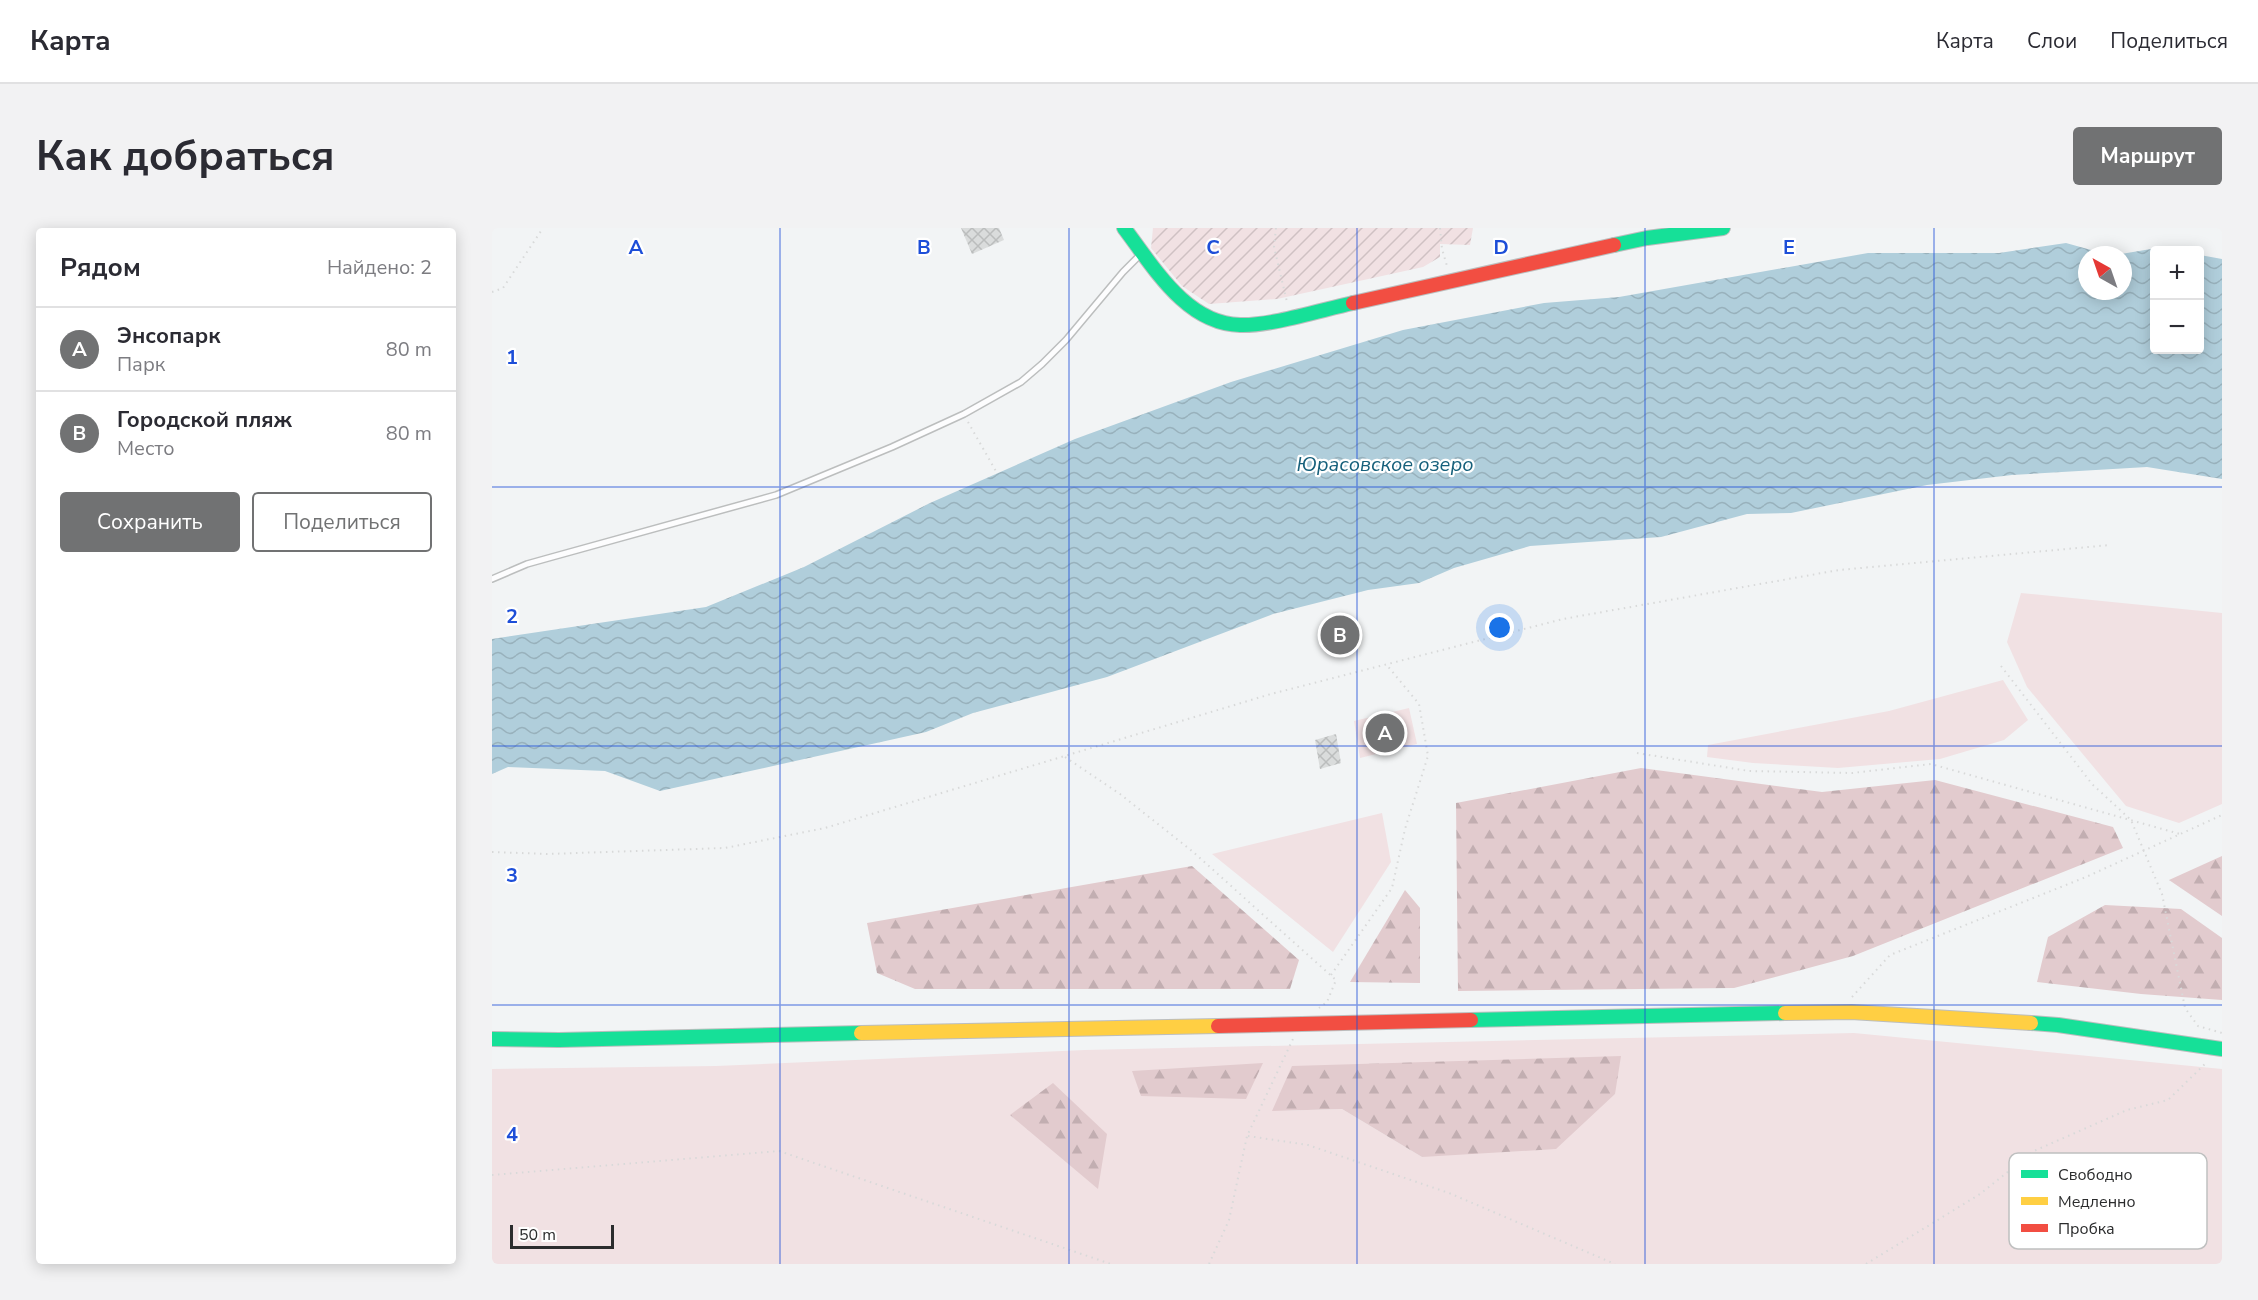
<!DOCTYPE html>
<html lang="ru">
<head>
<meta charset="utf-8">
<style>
  body { margin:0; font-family:"Nunito Sans",sans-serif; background:#f2f2f3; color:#2b2b33 }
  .controls { position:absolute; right:18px; top:18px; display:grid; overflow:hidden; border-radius:6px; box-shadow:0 3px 15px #0003 }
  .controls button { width:54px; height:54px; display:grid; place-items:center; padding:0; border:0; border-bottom:2px solid #e1e1e2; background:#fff; color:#2b2b33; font:30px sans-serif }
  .compass { position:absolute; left:1586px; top:18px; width:54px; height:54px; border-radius:50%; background:#fff; box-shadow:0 3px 15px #0003; rotate:320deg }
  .scale { position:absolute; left:18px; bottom:15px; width:104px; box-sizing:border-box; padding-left:6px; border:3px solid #2b2c2d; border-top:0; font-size:16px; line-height:21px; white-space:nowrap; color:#2b2c2d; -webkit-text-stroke:4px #fff; paint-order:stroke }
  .you { position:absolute; left:1008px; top:400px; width:21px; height:21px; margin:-15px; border:4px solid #fff; border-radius:50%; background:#1a73e8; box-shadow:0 0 0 9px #1a73e833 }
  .badge { display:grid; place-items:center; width:39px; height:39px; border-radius:50%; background:#717273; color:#fff; font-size:20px; font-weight:700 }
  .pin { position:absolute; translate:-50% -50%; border:3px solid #fff; box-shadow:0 2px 6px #0006 }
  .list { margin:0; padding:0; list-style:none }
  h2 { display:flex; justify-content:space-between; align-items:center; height:78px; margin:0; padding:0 24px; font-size:26px }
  h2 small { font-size:20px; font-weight:400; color:#7c7c81 }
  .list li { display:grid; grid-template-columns:39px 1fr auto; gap:18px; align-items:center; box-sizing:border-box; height:84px; padding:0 24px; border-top:2px solid #e1e1e2 }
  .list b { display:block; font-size:22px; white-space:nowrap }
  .list p { margin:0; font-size:20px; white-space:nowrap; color:#7c7c81 }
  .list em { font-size:20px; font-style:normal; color:#7c7c81 }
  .actions { display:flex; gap:12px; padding:18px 24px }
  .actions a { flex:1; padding:14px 0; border:2px solid #717273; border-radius:6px; text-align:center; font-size:21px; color:#717273 }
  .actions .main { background:#717273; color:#fff }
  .map { position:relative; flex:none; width:1730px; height:1036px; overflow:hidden; border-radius:6px }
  header { display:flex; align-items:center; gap:36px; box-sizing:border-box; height:84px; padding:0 30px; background:#fff; border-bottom:2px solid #e1e1e2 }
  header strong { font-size:28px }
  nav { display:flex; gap:33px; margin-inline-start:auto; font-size:21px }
  .intro { display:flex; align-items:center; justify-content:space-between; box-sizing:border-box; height:144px; padding:0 36px }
  h1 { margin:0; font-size:42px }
  .button { padding:15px 27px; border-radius:6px; background:#717273; color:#fff; font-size:21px; font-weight:700 }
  main { display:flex; gap:36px; padding:0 36px }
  aside { flex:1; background:#fff; border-radius:6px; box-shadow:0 3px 15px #0003 }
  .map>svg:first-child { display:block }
  .green { fill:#f1e1e3; fill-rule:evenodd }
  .forest { fill:url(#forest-firs) }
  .garden { fill:url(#garden-furrows) }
  .water { fill:url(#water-waves) }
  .building { fill:url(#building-cross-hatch) }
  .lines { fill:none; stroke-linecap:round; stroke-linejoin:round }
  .lane-casing { stroke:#bcbebe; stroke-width:8 }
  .fast-casing { stroke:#bcbebe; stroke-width:16 }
  .slow-casing { stroke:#bcbebe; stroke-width:16 }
  .jam-casing { stroke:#bcbebe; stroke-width:16 }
  .path { stroke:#d8d9d9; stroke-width:2; stroke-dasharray:1.5 4.5; stroke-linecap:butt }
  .lane { stroke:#fdfdfe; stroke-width:5 }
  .fast { stroke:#16e098; stroke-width:14 }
  .slow { stroke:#ffcf43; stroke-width:14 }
  .jam { stroke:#f24e42; stroke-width:14 }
  .grid { fill:none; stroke:#1d4ed8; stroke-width:1.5; stroke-opacity:0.55 }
  .labels { text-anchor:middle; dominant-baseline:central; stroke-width:4.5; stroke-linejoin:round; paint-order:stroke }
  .water-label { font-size:20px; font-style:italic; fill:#16607b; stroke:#fff }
  .key { fill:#fff; stroke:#bfc0c0; stroke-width:1.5 }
  .key-label { font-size:16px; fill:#2b2c2d }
  .grid-label { font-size:20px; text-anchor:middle; font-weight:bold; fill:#1d4ed8; stroke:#fff; stroke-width:4.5; stroke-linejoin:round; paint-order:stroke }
</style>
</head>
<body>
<header>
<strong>Карта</strong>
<nav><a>Карта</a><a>Слои</a><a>Поделиться</a></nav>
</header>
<div class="intro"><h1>Как добраться</h1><a class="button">Маршрут</a></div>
<main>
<aside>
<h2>Рядом<small>Найдено: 2</small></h2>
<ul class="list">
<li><span class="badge">A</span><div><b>Энсопарк</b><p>Парк</p></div><em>80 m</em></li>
<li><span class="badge">B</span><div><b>Городской пляж</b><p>Место</p></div><em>80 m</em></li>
</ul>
<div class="actions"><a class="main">Сохранить</a><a>Поделиться</a></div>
</aside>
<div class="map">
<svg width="1730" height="1036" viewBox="0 0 1730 1036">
  <defs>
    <pattern id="forest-firs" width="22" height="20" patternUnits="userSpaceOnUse" patternTransform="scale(1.5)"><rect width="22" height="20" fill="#e2cbce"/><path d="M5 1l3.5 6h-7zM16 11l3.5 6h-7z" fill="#c2aeb1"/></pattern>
    <pattern id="garden-furrows" width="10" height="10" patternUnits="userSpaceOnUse" patternTransform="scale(1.5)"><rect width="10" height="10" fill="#f1e1e3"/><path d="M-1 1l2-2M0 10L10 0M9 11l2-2" fill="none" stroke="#cfc1c3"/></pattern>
    <pattern id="water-waves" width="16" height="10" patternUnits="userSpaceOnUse" patternTransform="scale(1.5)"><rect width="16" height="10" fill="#b0cedb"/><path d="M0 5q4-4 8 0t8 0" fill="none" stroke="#98b1bc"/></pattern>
    <pattern id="building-cross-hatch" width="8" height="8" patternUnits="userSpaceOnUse" patternTransform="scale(1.5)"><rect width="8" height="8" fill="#dadcdc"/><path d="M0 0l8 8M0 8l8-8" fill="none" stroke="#bbbdbd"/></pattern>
  </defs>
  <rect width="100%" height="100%" fill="#f2f4f5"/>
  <g class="green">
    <polygon points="1529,365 1730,385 1730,576 1687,595 1634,578 1535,459 1515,414"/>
    <polygon points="1511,452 1536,492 1512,512 1448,531 1346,540 1261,535 1215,529 1216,517 1397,483"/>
    <polygon points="917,480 925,516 868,530 862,493"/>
    <polygon points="890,585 899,634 841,724 720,626"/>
    <path d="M1362 805 1730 841V1036H0V841L224 838 593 822ZM1123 866 930 929 850 881 780 883Z"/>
  </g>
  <g class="forest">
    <polygon points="1149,540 1330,564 1443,552 1621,599 1631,620 1361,728 1242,760 966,763 964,575"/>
    <polygon points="1730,628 1730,688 1677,652"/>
    <polygon points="700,638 807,732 798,761 423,761 385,745 375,695"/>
    <polygon points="913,662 928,680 928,755 858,754"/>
    <polygon points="1613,677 1689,681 1730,710 1730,772 1649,766 1545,754 1556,709"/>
    <polygon points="1129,828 1123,866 1064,921 930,929 850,881 780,883 800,838"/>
    <polygon points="771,835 754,871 649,868 640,843"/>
    <polygon points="561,855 615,906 606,961 518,887"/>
  </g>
  <polygon class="garden" points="661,0 981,0 978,17 948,16 948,29 931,39 785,71 717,76 690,58 659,20"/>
  <polygon class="water" points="1574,15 1617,27 1595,27 1595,63 1631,63 1631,27 1623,27 1665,20 1680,22 1662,22 1662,122 1708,122 1708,27 1730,31 1730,251 1655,239 1520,247 1435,257 1299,285 1255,286 1169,309 1038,318 962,340 927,355 876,362 781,386 615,449 481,485 434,504 168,563 113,543 16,539 0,546 0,411 214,379 312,339 438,275 583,211 739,154 911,102 1052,75 1127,69 1376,25 1507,25"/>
  <g class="building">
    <polygon points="469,0 507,0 512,12 480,26"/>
    <polygon points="844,506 849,535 828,541 823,512"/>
  </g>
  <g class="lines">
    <defs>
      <polyline id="lane" points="0,351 35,336 60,329 284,267 400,219 472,186 529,154 550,136 574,112 631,44 650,25"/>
      <g id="fast">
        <path d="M632 0C661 38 694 96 748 97 779 98 829 82 861 75"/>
        <polyline points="1122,17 1155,10 1231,0"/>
        <polyline points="979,792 1293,785"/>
        <polyline points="1539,795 1566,797 1730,821"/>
        <polyline points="0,811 67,812 369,805"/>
      </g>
      <g id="slow">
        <polyline points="1293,785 1359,784 1539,795"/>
        <polyline points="369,805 726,798"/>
      </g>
      <g id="jam">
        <polyline points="861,75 1122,17"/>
        <polyline points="726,798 979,792"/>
      </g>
    </defs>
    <use href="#lane" class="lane-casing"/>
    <use href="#fast" class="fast-casing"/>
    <use href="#slow" class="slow-casing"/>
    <use href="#jam" class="jam-casing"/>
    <g class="path">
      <polyline points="784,0 782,19 795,74"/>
      <polyline points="948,0 950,21 955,38"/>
      <polyline points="0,64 11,60 51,0"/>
      <polyline points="476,194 505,245"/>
      <polyline points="1509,438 1600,556 1639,592 1670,666 1693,780 1706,798 1730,805"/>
      <polyline points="1145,525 1257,543 1360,545 1439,536 1688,606"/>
      <polyline points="573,529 628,566 700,623 844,752 835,774 827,780"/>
      <polyline points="0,624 55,626 233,620 333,600 779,466 1071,391 1347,342 1618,317"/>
      <polyline points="839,747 900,660 913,601 936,528 927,476 894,436"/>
      <polyline points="1360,769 1398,727 1594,649 1730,587"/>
      <polyline points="756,908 816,917 957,965 1123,1036"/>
      <polyline points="0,947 287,923 619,1036"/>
      <polyline points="717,1036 737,992 755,908 801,811"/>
      <polyline points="1374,1036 1488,966 1542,923 1635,882 1676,872 1715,834"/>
    </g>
    <use href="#lane" class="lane"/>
    <use href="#fast" class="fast"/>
    <use href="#slow" class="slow"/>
    <use href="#jam" class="jam"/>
  </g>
  <path class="grid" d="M288 0V1036M577 0V1036M865 0V1036M1153 0V1036M1442 0V1036M0 259H1730M0 518H1730M0 777H1730"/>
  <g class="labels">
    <g class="water-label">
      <text x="893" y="236">Юрасовское озеро</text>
    </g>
  </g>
  <rect x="1517" y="925" width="198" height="96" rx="9" class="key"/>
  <rect x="1529" y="942" width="27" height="8" fill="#16e098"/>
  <rect x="1529" y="969" width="27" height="8" fill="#ffcf43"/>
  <rect x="1529" y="996" width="27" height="8" fill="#f24e42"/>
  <g class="key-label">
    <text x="1566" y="952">Свободно</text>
    <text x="1566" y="979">Медленно</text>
    <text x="1566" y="1006">Пробка</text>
  </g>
  <g class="grid-label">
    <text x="144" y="26">A</text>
    <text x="432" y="26">B</text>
    <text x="721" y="26">C</text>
    <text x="1009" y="26">D</text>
    <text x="1297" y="26">E</text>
    <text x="20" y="136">1</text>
    <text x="20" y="395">2</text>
    <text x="20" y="654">3</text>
    <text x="20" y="913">4</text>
  </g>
</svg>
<div class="controls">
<button>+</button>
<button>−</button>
</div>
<svg class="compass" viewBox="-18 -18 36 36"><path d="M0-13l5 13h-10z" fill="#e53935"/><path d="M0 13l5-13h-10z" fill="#7c7c81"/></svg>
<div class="scale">50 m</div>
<div class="you"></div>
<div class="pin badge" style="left:893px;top:505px">A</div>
<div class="pin badge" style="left:848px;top:407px">B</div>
</div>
</main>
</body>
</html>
